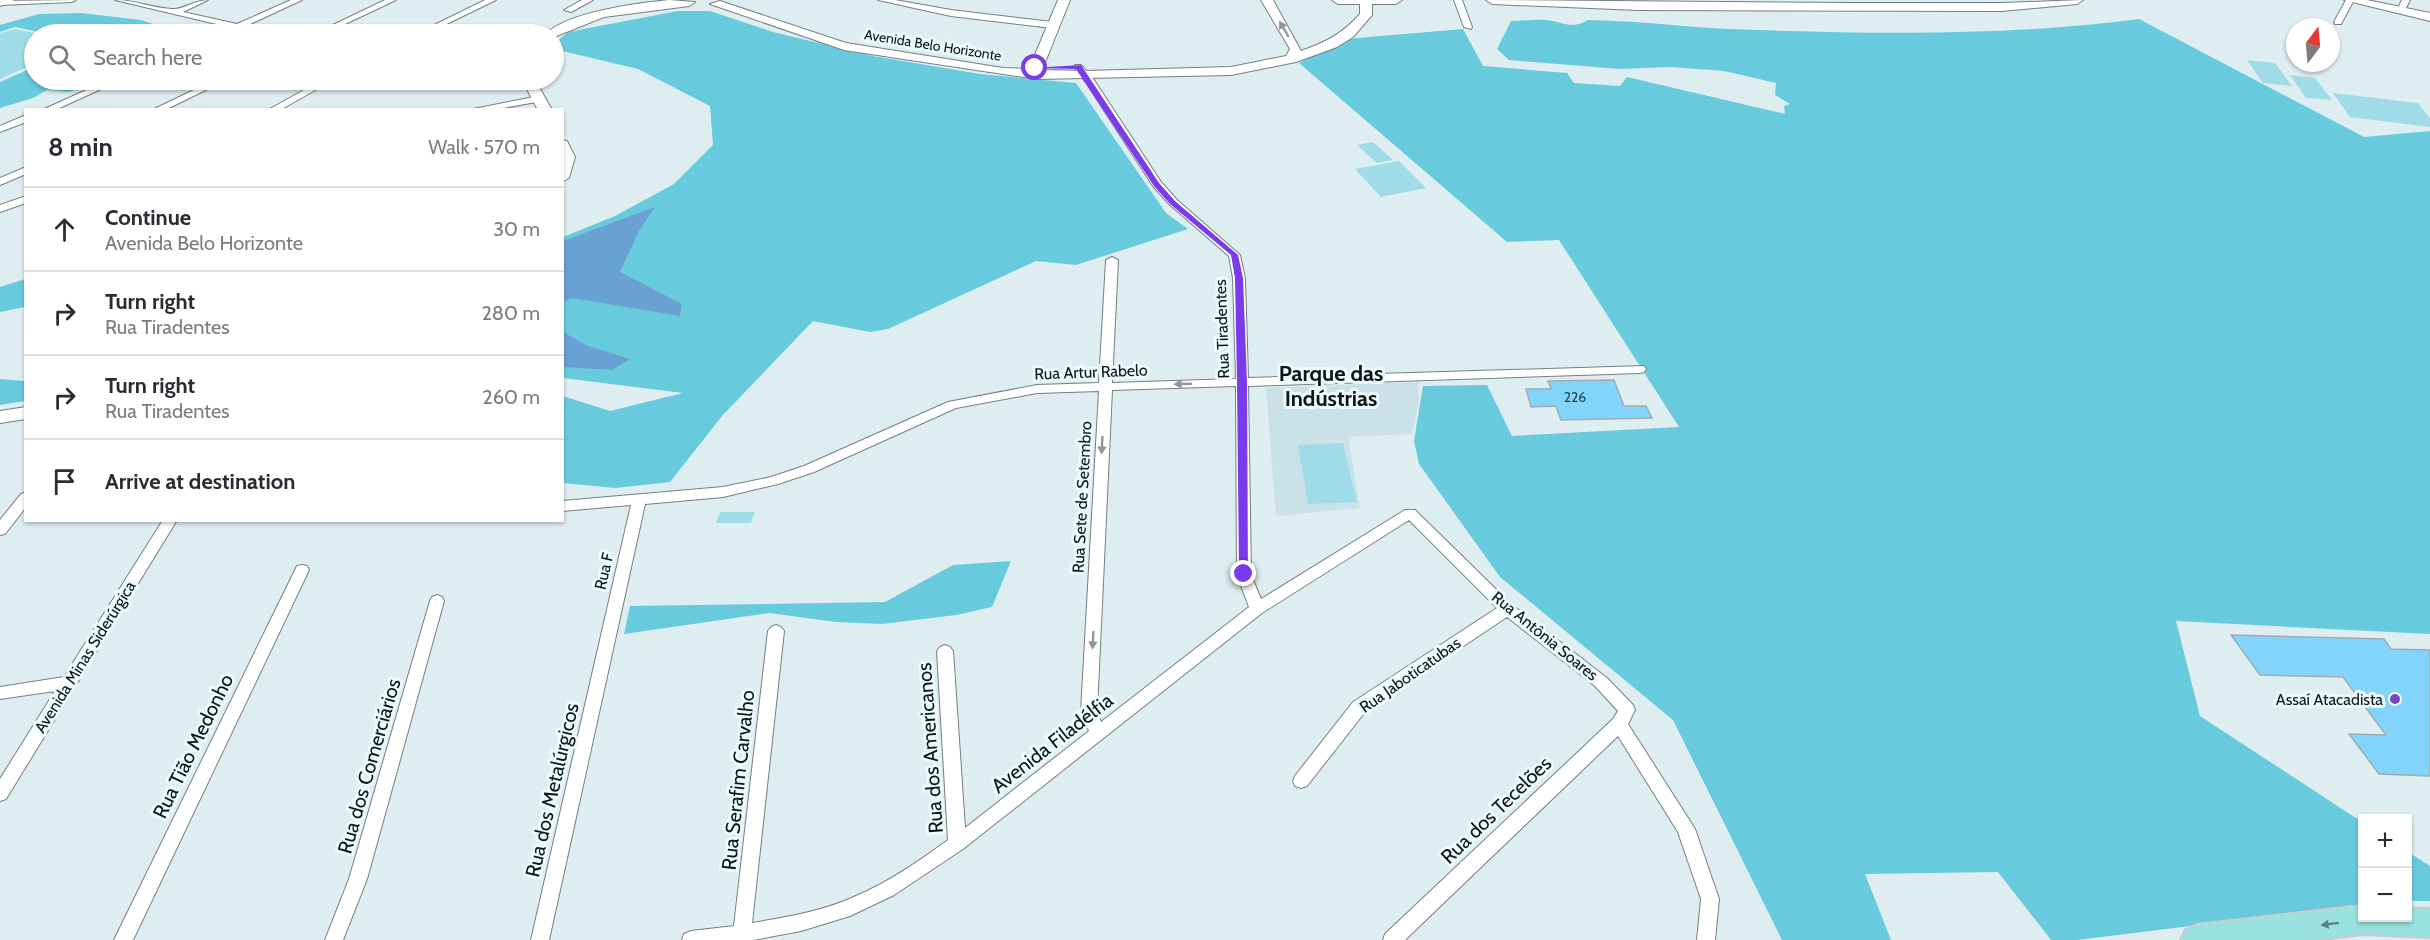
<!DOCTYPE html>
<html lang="en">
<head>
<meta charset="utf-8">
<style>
  body { margin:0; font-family:Cabin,sans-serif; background:#f2f2f3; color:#2b2b33 }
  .controls { position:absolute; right:18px; bottom:18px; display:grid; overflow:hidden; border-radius:0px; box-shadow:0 2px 4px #0004 }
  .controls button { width:54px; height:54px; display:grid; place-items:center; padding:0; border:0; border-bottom:2px solid #e1e1e2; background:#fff; color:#2b2b33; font:30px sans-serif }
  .compass { position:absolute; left:2286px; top:18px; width:54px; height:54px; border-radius:50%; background:#fff; box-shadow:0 2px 4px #0004; rotate:16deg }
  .stop { position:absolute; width:18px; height:18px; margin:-14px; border:4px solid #7c3aed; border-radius:50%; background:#fff }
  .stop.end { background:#7c3aed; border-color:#fff; box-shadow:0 2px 6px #0008 }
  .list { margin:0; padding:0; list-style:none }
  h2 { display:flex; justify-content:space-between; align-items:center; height:78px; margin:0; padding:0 24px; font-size:26px }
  h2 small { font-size:20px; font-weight:400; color:#7c7c81 }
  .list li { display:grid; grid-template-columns:39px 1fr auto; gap:18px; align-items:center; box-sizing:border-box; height:84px; padding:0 24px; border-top:2px solid #e1e1e2 }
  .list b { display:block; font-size:22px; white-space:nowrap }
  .list p { margin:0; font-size:20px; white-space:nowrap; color:#7c7c81 }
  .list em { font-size:20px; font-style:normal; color:#7c7c81 }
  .icon { flex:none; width:33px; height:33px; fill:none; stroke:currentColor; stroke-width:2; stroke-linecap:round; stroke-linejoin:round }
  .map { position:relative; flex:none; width:2430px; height:940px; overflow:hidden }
  .search { position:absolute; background:#fff; box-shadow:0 2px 4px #0004; left:24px; top:24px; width:540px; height:66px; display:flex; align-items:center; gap:15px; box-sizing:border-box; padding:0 21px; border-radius:33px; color:#7c7c81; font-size:22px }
  .panel { position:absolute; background:#fff; box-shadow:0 2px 4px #0004; left:24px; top:108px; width:540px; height:414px; border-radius:0px }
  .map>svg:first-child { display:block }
  .built { fill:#cae2e7 }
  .green { fill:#9fdce8 }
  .forest { fill:#68cbdd }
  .water { fill:#69a1d4 }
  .building { fill:#82d4fa; stroke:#a1adb3; stroke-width:1.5 }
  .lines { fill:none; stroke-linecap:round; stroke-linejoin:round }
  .street-casing { stroke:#738083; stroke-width:2 }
  .secondary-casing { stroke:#738083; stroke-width:2 }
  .primary-casing { stroke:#cacbcc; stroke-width:4 }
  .street { fill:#fff; fill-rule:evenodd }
  .secondary { fill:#fff; fill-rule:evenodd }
  .primary { fill:#9ae2df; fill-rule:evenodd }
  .oneway { fill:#939596 }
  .oneway2 { fill:#5b8584 }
  .route { fill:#7c3aed }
  .poi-dot { fill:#7e46bd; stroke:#ebfafd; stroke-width:2 }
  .labels { text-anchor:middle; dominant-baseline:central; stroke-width:6; stroke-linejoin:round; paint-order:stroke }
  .far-street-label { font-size:14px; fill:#0f1415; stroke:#ebfafd }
  .number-label { font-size:14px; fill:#2c444e }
  .street-label { font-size:16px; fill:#0f1415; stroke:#ebfafd }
  .poi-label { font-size:16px; fill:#0f1415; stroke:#ebfafd; text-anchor:end }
  .near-street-label { font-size:20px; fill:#0f1415; stroke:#ebfafd }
  .district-label { font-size:22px; font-weight:bold; fill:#0f1415; stroke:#ebfafd }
</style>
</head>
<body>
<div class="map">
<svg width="2430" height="940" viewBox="0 0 2430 940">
  <rect width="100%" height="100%" fill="#deedf0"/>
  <polygon class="built" points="1418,382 1419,402 1412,434 1348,437 1360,508 1276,516 1266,388"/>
  <g class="green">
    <polygon points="15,29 39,34 34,34 34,64 0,79 0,33"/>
    <polygon points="2247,60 2275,63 2292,86 2263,83"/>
    <polygon points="2290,75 2315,78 2332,100 2306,98"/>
    <polygon points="2333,93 2418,103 2430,118 2430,127 2350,117"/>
    <polygon points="1373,142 1393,160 1377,163 1357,145"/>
    <polygon points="1399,161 1426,188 1381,197 1355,169"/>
    <polygon points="1343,443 1357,502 1308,504 1298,445"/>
    <polygon points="720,512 755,512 751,523 716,523"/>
  </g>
  <g class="forest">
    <polygon points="678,11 710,11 773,32 873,56 980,74 1076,83 1166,213 1188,229 1076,265 1036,261 888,329 870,332 813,321 722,416 670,482 615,488 563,483 563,396 610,411 683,393 563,378 563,237 615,216 674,184 713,145 710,106 638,69 554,49 554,44 568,32"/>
    <polygon points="81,13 141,20 163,27 161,34 48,34 15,27 0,32 0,25 39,14"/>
    <path d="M2139 19 2364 137 2430 131V634L2176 621 2200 716 2362 822V905L2077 940H2051L1998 872 1865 874 1891 940H1782L1673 720 1500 577 1419 464 1414 441 1423 386 1487 385 1512 436 1679 427 1559 240 1507 242 1299 63 1346 39 1463 29 1483 66 1567 73 1574 83 1620 86 1627 77 1785 114 1784 106 1790 104 1775 95 1776 83 1724 71 1671 67 1620 69 1509 60 1497 49 1511 21C1523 21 1535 19 1546 20 1564 22 1571 30 1588 20 1645 21 1700 29 1757 30 1883 34 2013 36 2139 19Z"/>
    <polygon points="34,67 34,80 101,80 69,92 47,90 33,98 0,108 0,82"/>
    <polygon points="25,279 25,307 0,312 0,287"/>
    <polygon points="0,379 25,381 25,401 0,405"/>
    <polygon points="1011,561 992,607 956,615 882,624 836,622 769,613 624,634 630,606 885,602 953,565"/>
    <polygon points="2408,852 2430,866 2430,901 2408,901"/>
  </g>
  <g class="water">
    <polygon points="655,207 639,231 620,272 682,304 680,316 572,298 563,302 563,241"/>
    <polygon points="563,332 588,346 630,359 612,370 563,367"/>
  </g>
  <g class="building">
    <polygon points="1614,380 1624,406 1646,406 1652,418 1561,420 1556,406 1531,407 1526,389 1551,389 1548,381"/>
    <polygon points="2231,635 2384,639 2391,649 2430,650 2430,776 2379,774 2349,734 2386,735 2343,677 2260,675"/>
  </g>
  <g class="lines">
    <defs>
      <g id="street">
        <polygon points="76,0 72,2 0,5 0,1"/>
        <path d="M115 0C135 0 152 8 172 9 183 10 195 0 208 0L183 12 237 24 291 0H302L246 26 275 32 276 34C264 34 253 30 241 30 233 29 225 34 216 34L229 27Z"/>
        <polygon points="385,0 396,0 324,34 314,34"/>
        <polygon points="485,0 496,0 426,34 416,34"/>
        <polygon points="582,0 593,0 571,12 564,10"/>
        <polygon points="878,0 895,0 951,10 1052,22 1056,25 1052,28 951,16"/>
        <polygon points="1454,0 1462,0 1472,27 1471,29 1464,27"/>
        <polygon points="2346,0 2354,0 2341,24 2335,24 2334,22"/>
        <polygon points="2402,0 2410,0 2404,12 2401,12 2397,10"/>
        <path d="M1075 65H1081L1094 80 1161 182 1177 200 1240 255 1245 278 1248 378 1644 366 1646 369 1644 372 1640 373 1248 386 1251 575 1261 599 1405 510H1415L1512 605 1607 678 1633 705 1635 710 1628 724 1695 829 1719 899 1715 940H1697L1701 899 1678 832 1618 736 1405 940H1383L1385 934 1613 719 1618 711 1595 686 1507 617 1365 712 1307 786 1301 788 1295 786 1293 781 1295 776 1353 702 1497 608 1409 520 1262 613 963 849 894 895 850 916 801 931 753 940H682L684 934 691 931 734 926 768 631 771 627 776 625 781 627 784 631 752 923C787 917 824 911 856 896 889 882 919 861 948 840L937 651 940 647 945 645 950 647 953 651 965 828 1089 731 1081 711 1099 391 1037 393 956 408 814 472 778 484 723 497 645 504 549 940H531L631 505 562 511V501L723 487 771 477 804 466 948 402 1037 385 1099 383 1106 260 1112 257 1118 260 1112 383 1236 379 1233 278 1229 256 1169 204 1153 186 1087 84 1074 67ZM1236 386 1237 575 1249 607 1101 722 1097 711 1112 390Z"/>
        <polygon points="109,80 121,80 55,110 42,110"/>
        <polygon points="215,80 226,80 165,110 152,110"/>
        <polygon points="322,80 333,80 280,110 268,110"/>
        <polygon points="539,96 544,99 542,101 492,110 468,110"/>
        <polygon points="26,115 26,122 0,132 0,126"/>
        <polygon points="26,167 26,174 0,185 0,178"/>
        <polygon points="26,196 26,203 0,212 0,205"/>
        <polygon points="26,492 26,507 5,534 0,535 0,520 21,494"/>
        <polygon points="163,520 177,520 6,799 0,801 0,779 55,691 0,699 0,687 64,677"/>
        <polygon points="302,565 307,566 309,570 133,940 114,940 295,570 297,566"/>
        <polygon points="437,595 442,597 444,601 367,879 343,940 325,940 349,879 430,601 432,597"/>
      </g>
      <g id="secondary">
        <polygon points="0,0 14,0 0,6"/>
        <path d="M669 0 695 2 689 6 604 17 554 37V34H546C567 12 638 3 669 0Z"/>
        <path d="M1058 0H1070L1042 70 1085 71 1231 67 1286 56 1290 49 1261 0H1273L1301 51C1326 42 1342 34 1360 14V4H1338L1332 0H1402L1396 4H1372V15L1353 37 1337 47 1296 62 1231 75 1037 79 844 50 710 4 720 1 846 43 1003 68 1029 69Z"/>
        <polygon points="1486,0 1851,3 2002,3 2083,0 2077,4 2002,11 1639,10 1492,4"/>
        <polygon points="2344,0 2367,0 2430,13 2430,21"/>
        <polygon points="522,80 535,80 552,110 538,110"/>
        <polygon points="562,140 567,141 575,157 569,178 562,182"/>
        <polygon points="26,407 26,419 0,423 0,411"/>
      </g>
      <polygon id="primary" points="2362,906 2362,918 2408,918 2408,908 2430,909 2430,937 2362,934 2315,940 2181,940 2186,930 2197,925"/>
    </defs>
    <use href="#street" class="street-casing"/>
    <use href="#secondary" class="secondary-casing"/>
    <use href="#primary" class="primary-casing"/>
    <use href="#street" class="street"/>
    <use href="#secondary" class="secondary"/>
    <use href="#primary" class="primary"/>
  </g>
  <defs><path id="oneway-solid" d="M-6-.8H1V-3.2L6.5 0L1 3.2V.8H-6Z" transform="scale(1.5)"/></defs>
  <g class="oneway">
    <use href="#oneway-solid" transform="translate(1284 29) rotate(-120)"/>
    <use href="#oneway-solid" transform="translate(1183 384) rotate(178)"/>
    <use href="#oneway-solid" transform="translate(1102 445) rotate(93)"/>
    <use href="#oneway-solid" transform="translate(1093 640) rotate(93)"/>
  </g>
  <use class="oneway2" href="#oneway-solid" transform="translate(2330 924) rotate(173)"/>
  <polygon class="route" points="1081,65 1159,183 1175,201 1238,255 1243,278 1247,382 1248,577 1241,577 1239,574 1237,382 1235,278 1231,255 1170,204 1154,186 1076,69 1031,68"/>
  <circle class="poi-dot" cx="2395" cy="699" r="6"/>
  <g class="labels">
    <g class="far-street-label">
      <text transform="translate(933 45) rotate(9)">Avenida Belo Horizonte</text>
    </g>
    <g class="number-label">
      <text x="1575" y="397">226</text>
    </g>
    <g class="street-label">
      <text transform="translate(1222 329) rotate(-92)">Rua Tiradentes</text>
      <text transform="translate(1091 372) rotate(-2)">Rua Artur Rabelo</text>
      <text transform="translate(1082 497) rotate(-87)">Rua Sete de Setembro</text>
      <text transform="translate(604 571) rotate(-77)">Rua F</text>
      <text transform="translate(1545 636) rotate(39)">Rua Antônia Soares</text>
      <text transform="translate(85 657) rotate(-58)">Avenida Minas Siderúrgica</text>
      <text transform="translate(1410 675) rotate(-35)">Rua Jaboticatubas</text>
    </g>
    <g class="poi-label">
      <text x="2383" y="699">Assaí Atacadista</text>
    </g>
    <g class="near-street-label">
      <text transform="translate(1052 743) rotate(-38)">Avenida Filadélfia</text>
      <text transform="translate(193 746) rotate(-64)">Rua Tião Medonho</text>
      <text transform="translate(930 748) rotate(-94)">Rua dos Americanos</text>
      <text transform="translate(369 766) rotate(-74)">Rua dos Comerciários</text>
      <text transform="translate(738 780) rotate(-84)">Rua Serafim Carvalho</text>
      <text transform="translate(552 790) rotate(-77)">Rua dos Metalúrgicos</text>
      <text transform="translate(1496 810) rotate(-44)">Rua dos Tecelões</text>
    </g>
    <g class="district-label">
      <text x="1331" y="373">Parque das<tspan x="1331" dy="25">Indústrias</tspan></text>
    </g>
  </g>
</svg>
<div class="controls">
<button>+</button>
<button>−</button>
</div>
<svg class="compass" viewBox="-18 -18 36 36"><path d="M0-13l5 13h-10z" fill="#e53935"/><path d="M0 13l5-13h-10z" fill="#7c7c81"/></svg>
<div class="stop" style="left:1035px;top:68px"></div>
<div class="stop end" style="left:1244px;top:574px"></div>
<div class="search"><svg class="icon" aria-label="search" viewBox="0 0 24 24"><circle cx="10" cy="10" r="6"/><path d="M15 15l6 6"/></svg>Search here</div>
<section class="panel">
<h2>8 min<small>Walk · 570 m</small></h2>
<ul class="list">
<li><svg class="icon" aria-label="ahead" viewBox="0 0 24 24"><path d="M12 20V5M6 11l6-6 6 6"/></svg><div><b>Continue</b><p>Avenida Belo Horizonte</p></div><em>30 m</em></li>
<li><svg class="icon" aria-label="right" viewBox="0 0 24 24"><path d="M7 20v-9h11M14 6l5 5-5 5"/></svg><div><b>Turn right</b><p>Rua Tiradentes</p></div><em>280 m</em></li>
<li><svg class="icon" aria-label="right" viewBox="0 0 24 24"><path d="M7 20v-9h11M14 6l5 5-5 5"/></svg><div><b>Turn right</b><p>Rua Tiradentes</p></div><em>260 m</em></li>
<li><svg class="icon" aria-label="arrive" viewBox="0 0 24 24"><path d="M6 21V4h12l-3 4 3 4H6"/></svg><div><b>Arrive at destination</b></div></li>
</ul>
</section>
</div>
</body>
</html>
